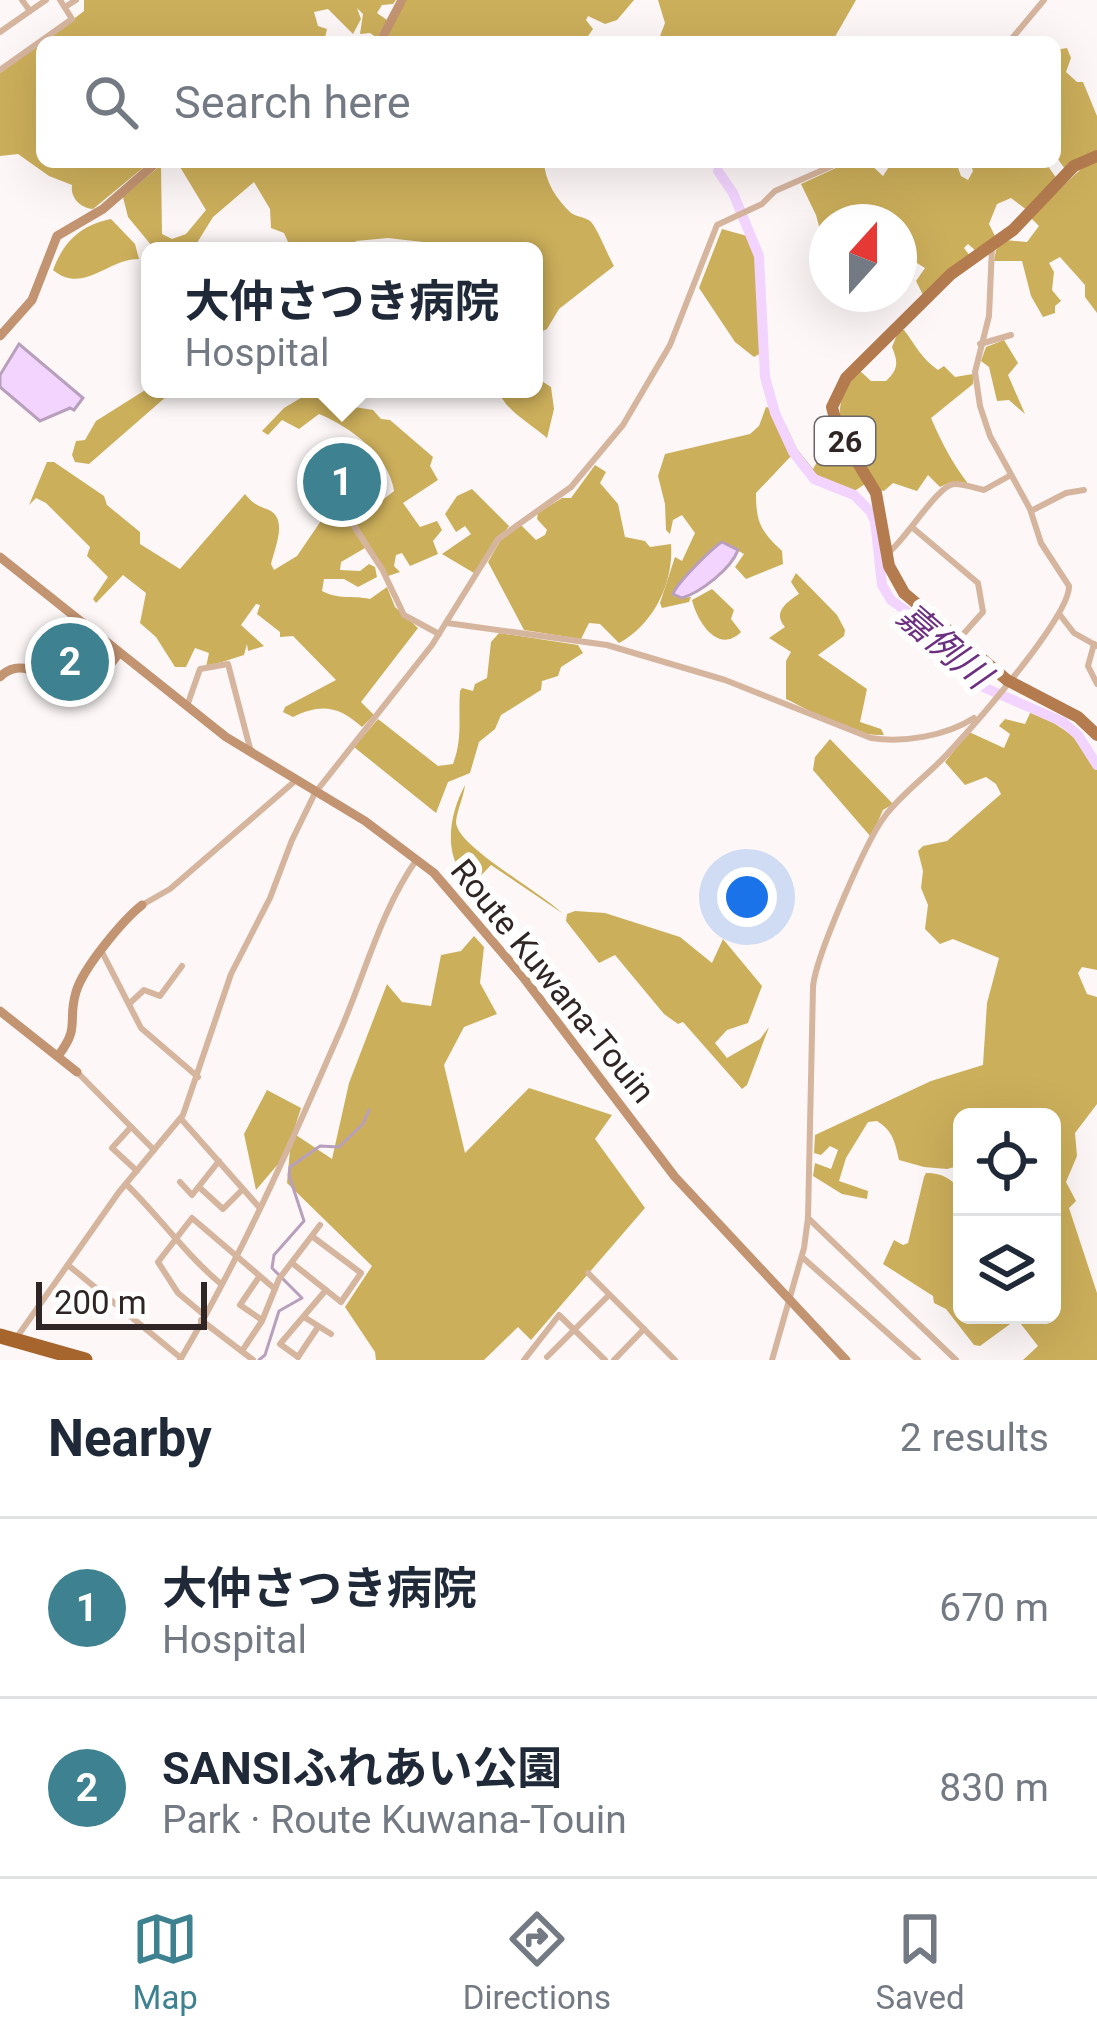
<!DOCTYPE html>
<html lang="en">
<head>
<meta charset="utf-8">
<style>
  body { margin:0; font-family:Roboto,"Noto Sans JP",sans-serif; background:#f6f6f7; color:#1f2937 }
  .controls { position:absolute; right:36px; bottom:36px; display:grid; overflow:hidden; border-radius:18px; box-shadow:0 12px 48px #0002 }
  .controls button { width:108px; height:108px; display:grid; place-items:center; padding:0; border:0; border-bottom:3px solid #e0e1e3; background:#fff; color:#1f2937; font:60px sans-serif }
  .compass { position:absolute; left:809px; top:204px; width:108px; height:108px; border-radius:50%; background:#fff; box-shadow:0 12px 48px #0002; rotate:21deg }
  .scale { position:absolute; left:36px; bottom:30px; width:171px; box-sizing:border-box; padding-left:12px; border:6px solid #2f2524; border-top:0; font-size:33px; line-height:42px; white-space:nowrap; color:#2f2524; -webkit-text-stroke:9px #fff; paint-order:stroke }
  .you { position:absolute; left:747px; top:897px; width:42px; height:42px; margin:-30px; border:9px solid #fff; border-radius:50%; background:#1a73e8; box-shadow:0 0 0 18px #1a73e833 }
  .badge { display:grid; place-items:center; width:78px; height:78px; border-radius:50%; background:#3e8191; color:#fff; font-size:39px; font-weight:700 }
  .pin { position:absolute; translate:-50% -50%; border:6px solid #fff; box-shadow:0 3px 12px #0006 }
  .popup { position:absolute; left:141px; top:242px; width:402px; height:156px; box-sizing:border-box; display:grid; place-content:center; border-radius:18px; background:#fff; filter:drop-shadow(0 3px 9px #0005); font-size:39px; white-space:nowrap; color:#747a83 }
  .popup b { font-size:45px; color:#1f2937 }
  .popup::after { content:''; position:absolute; left:50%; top:100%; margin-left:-24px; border:24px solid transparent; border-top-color:#fff }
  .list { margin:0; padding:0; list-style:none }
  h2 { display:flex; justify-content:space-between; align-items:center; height:156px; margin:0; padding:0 48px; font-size:51px }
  h2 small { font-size:39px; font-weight:400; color:#747a83 }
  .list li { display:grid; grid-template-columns:78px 1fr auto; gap:36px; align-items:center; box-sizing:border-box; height:180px; padding:0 48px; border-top:3px solid #e0e1e3 }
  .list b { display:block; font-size:45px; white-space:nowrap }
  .list p { margin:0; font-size:39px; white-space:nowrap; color:#747a83 }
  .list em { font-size:39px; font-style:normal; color:#747a83 }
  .icon { flex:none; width:66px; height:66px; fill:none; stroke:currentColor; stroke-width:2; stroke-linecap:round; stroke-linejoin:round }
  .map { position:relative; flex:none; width:1097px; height:1360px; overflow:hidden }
  .search { position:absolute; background:#fff; box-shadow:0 12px 48px #0002; left:36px; right:36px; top:36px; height:132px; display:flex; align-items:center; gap:30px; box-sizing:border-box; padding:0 42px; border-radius:18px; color:#747a83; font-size:45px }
  .sheet { height:516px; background:#fff }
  nav { display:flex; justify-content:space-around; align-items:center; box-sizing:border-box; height:168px; border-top:3px solid #e0e1e3; background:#fff; font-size:33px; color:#747a83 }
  nav a { display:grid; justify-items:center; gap:6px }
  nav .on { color:#3e8191 }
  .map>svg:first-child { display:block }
  .green { fill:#f7de95 }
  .forest { fill:#ccaf5b }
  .water { fill:#f3d4ff; stroke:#b8a0bd; stroke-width:3 }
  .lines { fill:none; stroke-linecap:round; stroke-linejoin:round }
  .stream { stroke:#b8a0bd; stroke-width:3 }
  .river { stroke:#f3d4ff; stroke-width:10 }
  .street { stroke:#d6b59e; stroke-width:6 }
  .secondary { stroke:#c39471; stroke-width:9 }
  .primary { stroke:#b47b4f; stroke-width:12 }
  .highway { stroke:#a7652e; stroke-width:15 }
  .labels { text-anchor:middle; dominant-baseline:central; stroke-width:12; stroke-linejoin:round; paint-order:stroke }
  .shield { fill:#fff; stroke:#6d6666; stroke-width:3 }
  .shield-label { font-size:30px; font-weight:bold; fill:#2f2524 }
  .street-label { font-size:33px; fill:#2f2524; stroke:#fff }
  .water-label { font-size:36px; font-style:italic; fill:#6d3081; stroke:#fff }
</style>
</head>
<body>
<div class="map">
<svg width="1097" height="1360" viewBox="0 0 1097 1360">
  <rect width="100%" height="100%" fill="#fdf7f7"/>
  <path class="green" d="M53 637 76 647 86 637 109 660C78 692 67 689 32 665Z"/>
  <g class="forest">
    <polygon points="84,0 396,0 393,4 382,5 377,13 387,20 377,38 370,33 360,34 363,14 357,8 361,19 353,34 328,9 314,12 318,26 327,29 324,42 44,42 84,11"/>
    <polygon points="406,0 634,0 617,20 605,24 588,16 586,20 593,29 584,42 384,42"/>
    <polygon points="658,0 856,0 832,42 672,42 660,36 665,23"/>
    <path d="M42 43V162H150L93 209C80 208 70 197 72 185L49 176 18 154 0 156V73Z"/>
    <polygon points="1067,48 1071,58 1066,72 1077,82 1083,82 1097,116 1097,153 1065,169 1055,155 1055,50"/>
    <polygon points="1097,161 1097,313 1085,297 1085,285 1060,257 1049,263 1054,272 1052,290 1061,301 1055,306 1055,313 1043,317 1031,296 1022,261 994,261 996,250 1005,240 1027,242 1039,226 1030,217 1081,169"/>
    <path d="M177 162H544C545 181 556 199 571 213 577 217 585 217 590 221 597 227 608 256 614 266L559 309 547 329 534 335V251H429L423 242 388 238 356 241 349 251H312L310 244 288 242 284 233 271 228 270 209 254 182 213 217 192 251H156L128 217 123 197 161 165 162 234 172 239 186 234 206 210Z"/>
    <polygon points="849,162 868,162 883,176 890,165 887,162 956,162 961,176 968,180 973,171 970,162 1045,162 1057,179 1028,211 1011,198 997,204 989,224 996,238 976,251 968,244 964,248 970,256 923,295 916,281 925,268 899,252 899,222 827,222 827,255 816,215 801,184"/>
    <path d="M111 219 135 244 139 259C107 259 83 295 53 270 64 241 81 225 111 219Z"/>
    <polygon points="722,229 747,236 755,251 761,353 754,357 735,342 699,288"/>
    <path d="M899 330H904C916 346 921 358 938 370L944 366 955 377 973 374V384L931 418C942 443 952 463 969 485L951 482 940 487 928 475 917 491 893 483 884 491 878 490C852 445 818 417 859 370L871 381H886C899 369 898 362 892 347Z"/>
    <polygon points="1004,340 1018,363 1008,375 1025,414 1009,400 997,401 989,367 981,361 986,347"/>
    <path d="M534 376 551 387 554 409 547 438C531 424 503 409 498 389H534Z"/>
    <polygon points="150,387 175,389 89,464 75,462 72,455 76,441 85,440 96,421"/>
    <path d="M314 390H320L336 404 373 410 381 419 390 420 433 457 430 466 438 480 403 503 420 527 437 521 442 530 433 541 438 554 410 566 402 553 396 555 394 566 400 572 388 576 349 512 366 513 394 491C389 455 350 427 319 414L299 429 282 420 268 435 262 431 284 408Z"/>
    <path d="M766 407 770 408 792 455 756 493C756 521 760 531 782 551L783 564 746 579 735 567 744 554 722 542C701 557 691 574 682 598L691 597 689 602 662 608 660 603 675 557 682 561 695 533 682 515 673 520 670 534 666 530 665 504 658 476 665 454 750 434 759 426Z"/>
    <path d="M785 423 797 449 813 469 831 438 837 436 865 484 853 492C813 477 798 466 785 423Z"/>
    <path d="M47 462H54L104 496 107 505 140 532V544L180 569 245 494C253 504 257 505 269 510 288 519 275 547 271 564L274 570 297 556 325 515 340 508 365 548 341 562 340 570 360 571 369 564 375 567 377 577 358 587 344 579H324L322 591C339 600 352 595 370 599L387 587 395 607 418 628 361 702 374 715 362 727C339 706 321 703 293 717L283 712 285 707 336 680 293 636 280 637V632L257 614 260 605 256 604 241 625 264 646 248 651 247 644 244 655 206 667 209 653 195 648 186 667H175L156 637 140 623 146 593 123 575 96 603 93 599 108 577 87 556 90 547 46 503 36 498 29 505Z"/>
    <path d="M595 465 606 472 600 483 618 504 625 537 645 541 650 547 671 544C674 583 653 625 619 643L600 624 589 623 581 639 524 630 488 562 500 541 521 525 536 540 545 535 547 530 537 519 538 513 562 498H571Z"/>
    <polygon points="472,489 509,526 474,573 442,554 471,534 465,526 456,532 445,514 457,496"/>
    <path d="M796 573 837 615 845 630 844 636 818 655 867 689 860 722 881 729 884 735C850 737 816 713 786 699V661L791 652 769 638 785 627C772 612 787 602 799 594L791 582Z"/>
    <path d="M712 589 734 610 731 619 741 632C719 654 698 624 692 600Z"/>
    <path d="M499 633 578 645 583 653 561 667 558 676 542 681 541 690 501 715 495 729 479 742 470 773 448 782 436 813 354 747 378 719 438 766 453 764C463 738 458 717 460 691L462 688 473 691 475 684 487 678 491 642Z"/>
    <path d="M1032 709 1072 735 1097 770V970L1082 967 1078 973 1087 994 1097 997V1104L1075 1133 1077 1156 1066 1182 1076 1201 1069 1208 1097 1293V1360H1023L1038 1346 1017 1319 980 1346 974 1345 946 1309 934 1303 933 1296 883 1264 894 1240 903 1245 908 1243 924 1177 926 1173C943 1173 952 1179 962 1192V1315H1052V1117H962V1165L947 1169 924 1167 899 1160C895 1142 893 1131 877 1121L868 1122 846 1158 839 1181 868 1191 867 1199 842 1194 813 1176 815 1163 831 1169 838 1150 830 1146 821 1155 814 1153 815 1135 931 1081 983 1065 987 1003 999 958 953 939 940 944 925 929 928 905 921 888 923 871 918 851 923 846 947 841 1001 794 996 784 986 777 965 785 945 762 969 732 1004 748 1010 734 999 726 1005 719 1025 724Z"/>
    <polygon points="830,739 893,804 883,810 871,837 813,770 815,757"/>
    <path d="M465 785C464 796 457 810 456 822 456 846 541 892 562 913L491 865 472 885 480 904 476 906 463 893 464 877C443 851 450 813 465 785Z"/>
    <polygon points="575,911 605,913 680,937 712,963 723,939 762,986 748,1023 727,1030 715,1043 727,1058 760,1039 769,1027 747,1085 742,1089 683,1022 678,1024 664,1014 615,955 599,963 566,921 567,914"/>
    <polygon points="474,936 484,947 480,983 497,1014 464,1027 444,1065 465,1153 529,1088 612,1115 595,1139 645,1208 531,1340 518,1327 484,1360 376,1360 375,1352 345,1307 372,1266 287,1183 290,1150 256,1190 244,1134 267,1090 301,1108 293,1133 332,1159 349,1083 387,984 402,1002 431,1006 441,955 461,951"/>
  </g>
  <g class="water">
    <polygon points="19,344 83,398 74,410 70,408 40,421 0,387 0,375"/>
    <path d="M722 542 738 550C731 569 701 592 682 598L673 594C677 583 711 549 722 542Z"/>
  </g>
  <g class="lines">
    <polyline class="stream" points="259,1360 265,1355 279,1311 302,1298 272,1268 274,1255 304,1221 289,1175 290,1167 320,1146 339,1147 363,1124 369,1110"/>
    <polyline class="river" points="718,171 733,193 759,256 765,377 775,413 793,452 814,479 854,495 870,511 875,521 882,585 891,600 934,631 981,686 1063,722 1078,735 1097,765"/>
    <g class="street">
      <polyline points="65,7 76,0"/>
      <polyline points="30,11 46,0"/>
      <polyline points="0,32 30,11 22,0"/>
      <polyline points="1009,42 1044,0"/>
      <polyline points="0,70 72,19 60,0"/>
      <polyline points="980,344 1011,335"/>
      <polyline points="338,502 382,569 404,615 439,634"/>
      <polyline points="1031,511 1066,493 1084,490"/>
      <polyline points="913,528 978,583 983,612 958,640"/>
      <path d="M889 552C907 538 939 483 955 484 964 484 975 488 984 490L1011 475"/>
      <polyline points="1060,615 1074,633 1097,646"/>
      <path d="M447 623 607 645 725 680 871 738C904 743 946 736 974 718"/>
      <polyline points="1094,644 1088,666 1097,684"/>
      <polyline points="187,706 200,669 228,664 251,752"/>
      <polyline points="142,905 170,889 295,781"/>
      <polyline points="102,952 141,1028 198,1077"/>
      <polyline points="130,1003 144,990 160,996 182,966"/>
      <polyline points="77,1072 154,1150"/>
      <polyline points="182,1120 259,1207"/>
      <polyline points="131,1127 112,1148 137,1171"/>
      <polyline points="180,1182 192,1195 219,1161"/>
      <path d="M126 1184C159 1216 185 1254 221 1284"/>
      <polyline points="199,1187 223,1209 242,1190"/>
      <polyline points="808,1218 956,1360"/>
      <polyline points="313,1237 361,1273 341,1302"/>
      <polyline points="802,1257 918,1360"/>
      <polyline points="292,1263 341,1302"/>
      <polyline points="68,1265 181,1358"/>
      <polyline points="588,1273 675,1360"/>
      <polyline points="259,1277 240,1305 262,1320"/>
      <polyline points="203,1314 178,1293 158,1262 192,1218 275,1289"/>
      <polyline points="304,1317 331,1334"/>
      <polyline points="201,1320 253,1360"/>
      <polyline points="17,1337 119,1192 183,1115 231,974 270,898 292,840 315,793 432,645 498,539 571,487 623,425 670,345 717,225 762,204 775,191 841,162"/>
      <polyline points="242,1351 262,1321 279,1279 320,1225"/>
      <polyline points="298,1357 280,1344 326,1290"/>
      <polyline points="298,1357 318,1327"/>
      <polyline points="547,1357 609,1295"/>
      <path d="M180 1360C241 1257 290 1146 338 1036 364 978 380 911 417 859"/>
      <polyline points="524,1360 559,1315 605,1360"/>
      <polyline points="614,1360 644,1329"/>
      <path d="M772 1360 804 1248 808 1218 813 987C815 958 867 839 885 816 903 792 931 773 951 750 976 723 1070 616 1069 586L1041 543 1030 509 990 436 980 406 975 372 989 316 992 247"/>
    </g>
    <g class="secondary">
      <polyline points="380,42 402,0"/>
      <polyline points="0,336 32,300 57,236 103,209 157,162"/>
      <polyline points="0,557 226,737 365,821 434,873 523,977 675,1177 846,1360"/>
      <path d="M0 677C24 652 49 686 76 690L103 674 119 653"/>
      <polyline points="0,1011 77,1072"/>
      <path d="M58 1056C81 1026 67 1022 76 992 83 968 123 920 142 905"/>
    </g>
    <polyline class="primary" points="1097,156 1074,166 1013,230 951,274 846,378 832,407 838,430 876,493 889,566 904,593 1007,680 1078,717 1097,735"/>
    <polyline class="highway" points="0,1336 85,1360"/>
  </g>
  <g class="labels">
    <rect class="shield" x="815" y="417" width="60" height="48" rx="9"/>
    <g class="shield-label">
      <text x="845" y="441">26</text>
    </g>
    <g class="street-label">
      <text transform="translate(553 981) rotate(51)">Route Kuwana-Touin</text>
    </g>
    <g class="water-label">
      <text transform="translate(944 646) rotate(41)">嘉例川</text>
    </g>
  </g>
</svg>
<div class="controls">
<button><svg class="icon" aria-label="locate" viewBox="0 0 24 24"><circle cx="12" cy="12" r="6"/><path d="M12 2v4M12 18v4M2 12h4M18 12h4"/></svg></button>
<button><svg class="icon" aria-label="layers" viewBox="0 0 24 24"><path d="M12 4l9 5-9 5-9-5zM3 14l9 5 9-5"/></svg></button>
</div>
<svg class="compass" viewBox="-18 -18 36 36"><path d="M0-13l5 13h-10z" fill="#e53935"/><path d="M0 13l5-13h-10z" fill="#747a83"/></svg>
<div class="scale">200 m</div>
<div class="you"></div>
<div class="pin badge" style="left:342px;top:482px">1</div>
<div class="popup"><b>大仲さつき病院</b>Hospital</div>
<div class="pin badge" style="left:70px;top:662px">2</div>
<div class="search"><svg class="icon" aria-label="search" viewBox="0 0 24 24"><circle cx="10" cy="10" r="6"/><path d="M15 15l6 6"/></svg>Search here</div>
</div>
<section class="sheet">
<h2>Nearby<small>2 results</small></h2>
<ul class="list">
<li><span class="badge">1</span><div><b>大仲さつき病院</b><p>Hospital</p></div><em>670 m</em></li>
<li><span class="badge">2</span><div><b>SANSIふれあい公園</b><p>Park · Route Kuwana-Touin</p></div><em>830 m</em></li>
</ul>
</section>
<nav>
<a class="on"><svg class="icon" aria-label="map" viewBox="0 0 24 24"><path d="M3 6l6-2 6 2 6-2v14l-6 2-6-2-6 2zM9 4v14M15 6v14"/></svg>Map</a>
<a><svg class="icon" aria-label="directions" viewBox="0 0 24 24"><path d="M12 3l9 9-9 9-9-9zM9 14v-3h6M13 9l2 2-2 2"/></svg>Directions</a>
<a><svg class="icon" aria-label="saved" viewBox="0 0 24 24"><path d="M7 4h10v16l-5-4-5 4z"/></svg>Saved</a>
</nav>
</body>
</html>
